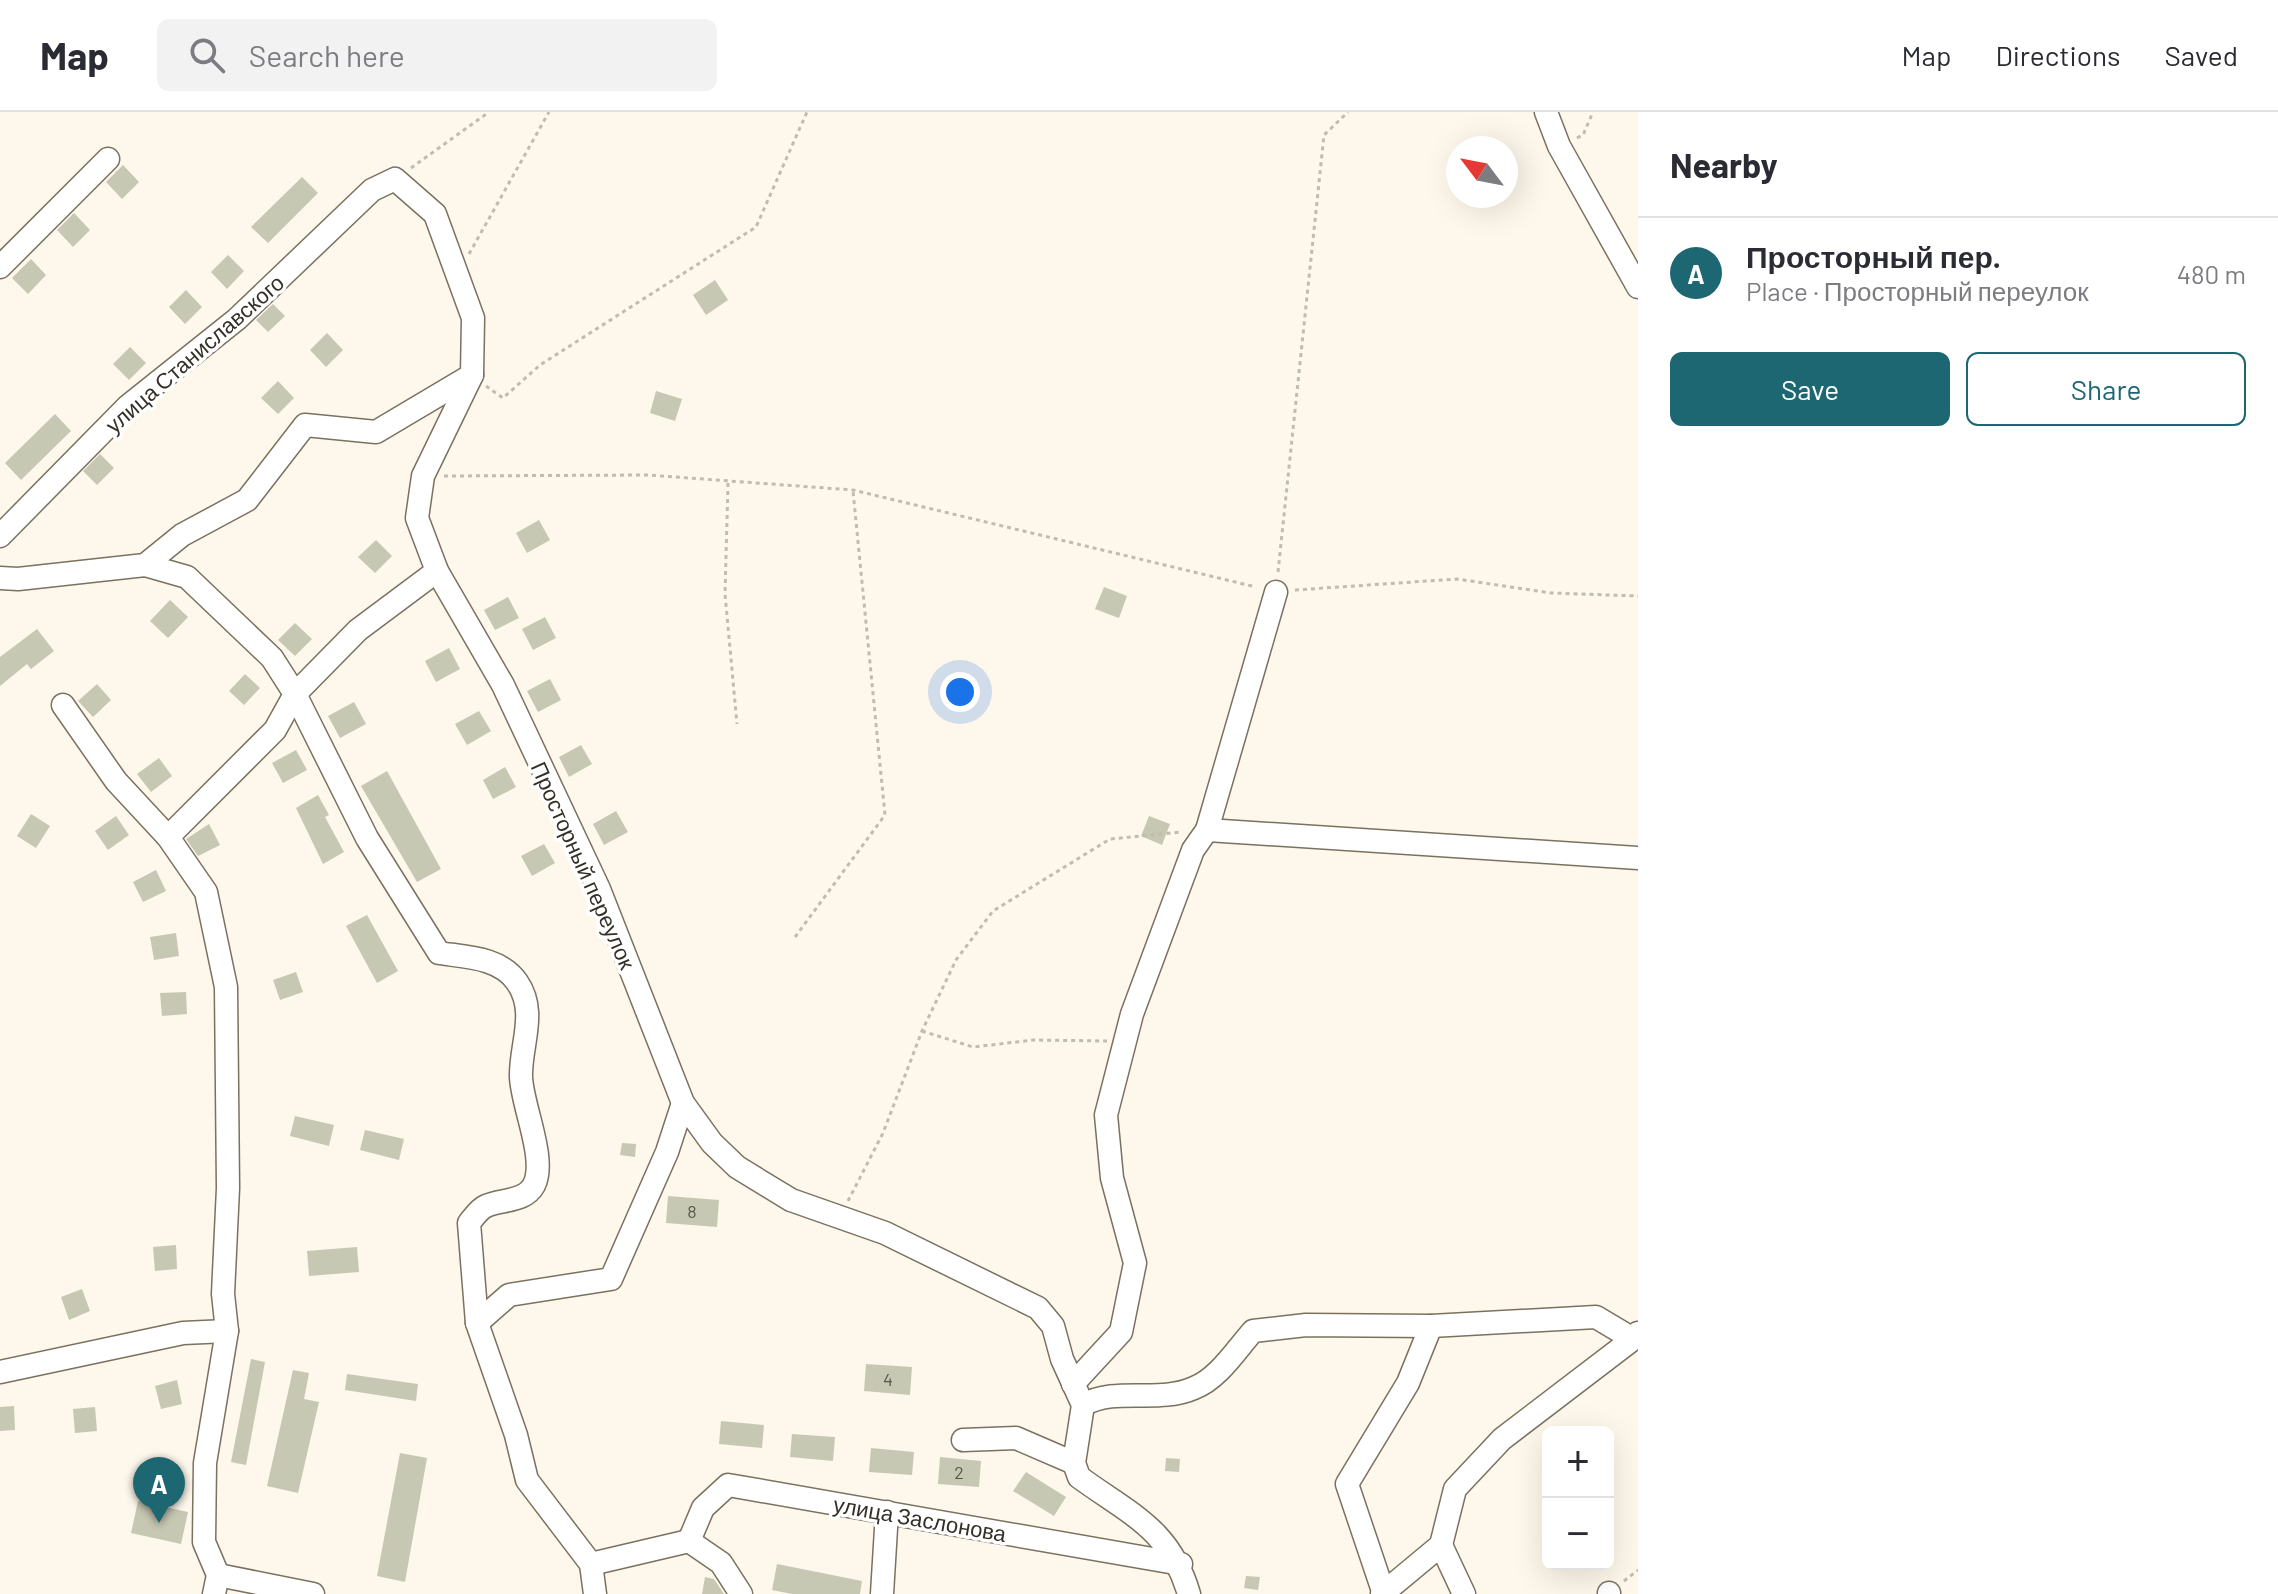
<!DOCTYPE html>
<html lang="en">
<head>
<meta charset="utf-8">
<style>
  body { margin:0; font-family:Barlow,sans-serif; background:#f2f2f3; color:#2b2b33 }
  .controls { position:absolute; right:24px; bottom:24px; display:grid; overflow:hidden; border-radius:12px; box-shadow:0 8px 32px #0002 }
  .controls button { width:72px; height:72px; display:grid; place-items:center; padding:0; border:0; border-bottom:2px solid #e1e1e2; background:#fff; color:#2b2b33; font:40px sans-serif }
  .compass { position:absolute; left:1446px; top:24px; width:72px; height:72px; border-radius:50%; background:#fff; box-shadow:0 8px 32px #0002; rotate:302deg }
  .you { position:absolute; left:960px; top:580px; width:28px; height:28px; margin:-20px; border:6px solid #fff; border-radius:50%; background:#1a73e8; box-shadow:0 0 0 12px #1a73e833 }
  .badge { display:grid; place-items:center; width:52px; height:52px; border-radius:50%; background:#1d6773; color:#fff; font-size:26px; font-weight:700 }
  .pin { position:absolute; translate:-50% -66px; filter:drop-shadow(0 2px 4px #0008) }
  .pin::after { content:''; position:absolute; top:42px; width:28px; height:24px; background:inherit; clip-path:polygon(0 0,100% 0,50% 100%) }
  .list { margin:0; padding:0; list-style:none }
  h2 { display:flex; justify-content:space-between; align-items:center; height:104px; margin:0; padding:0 32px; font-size:34px }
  h2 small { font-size:26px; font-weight:400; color:#7c7c81 }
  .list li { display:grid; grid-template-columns:52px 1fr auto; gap:24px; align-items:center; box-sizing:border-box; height:112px; padding:0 32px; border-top:2px solid #e1e1e2 }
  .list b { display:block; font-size:30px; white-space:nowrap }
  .list p { margin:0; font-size:26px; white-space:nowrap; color:#7c7c81 }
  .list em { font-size:26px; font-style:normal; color:#7c7c81 }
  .actions { display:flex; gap:16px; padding:24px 32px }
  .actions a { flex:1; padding:18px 0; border:2px solid #1d6773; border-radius:12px; text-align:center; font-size:28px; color:#1d6773 }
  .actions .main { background:#1d6773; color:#fff }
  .icon { flex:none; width:44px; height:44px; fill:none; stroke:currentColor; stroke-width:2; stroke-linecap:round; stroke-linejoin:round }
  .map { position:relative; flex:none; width:1638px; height:1482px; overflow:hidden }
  header { display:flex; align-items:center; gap:48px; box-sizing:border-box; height:112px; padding:0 40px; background:#fff; border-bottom:2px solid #e1e1e2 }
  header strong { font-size:38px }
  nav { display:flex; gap:44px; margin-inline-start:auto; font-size:28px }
  .search { width:560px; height:72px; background:#f2f2f3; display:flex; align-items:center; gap:20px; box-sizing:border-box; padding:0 28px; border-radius:12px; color:#7c7c81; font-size:30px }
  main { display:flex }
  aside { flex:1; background:#fff }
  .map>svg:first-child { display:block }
  .building { fill:#c7c8b3 }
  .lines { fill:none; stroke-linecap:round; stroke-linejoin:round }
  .minor-casing { stroke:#7a715f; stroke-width:25 }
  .path { stroke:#c1bbb0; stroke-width:3; stroke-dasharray:4 4; stroke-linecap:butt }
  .minor { stroke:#fff; stroke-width:22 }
  .labels { text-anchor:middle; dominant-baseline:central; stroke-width:7; stroke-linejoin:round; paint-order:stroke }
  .number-label { font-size:18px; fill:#59564b }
  .street-label { font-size:22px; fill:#343028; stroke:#fff }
</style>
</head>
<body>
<header>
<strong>Map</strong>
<div class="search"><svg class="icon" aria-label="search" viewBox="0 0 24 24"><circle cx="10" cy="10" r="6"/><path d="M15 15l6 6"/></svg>Search here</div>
<nav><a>Map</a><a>Directions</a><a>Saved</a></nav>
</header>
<main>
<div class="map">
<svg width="1638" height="1482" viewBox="0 0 1638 1482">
  <rect width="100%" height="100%" fill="#fef7eb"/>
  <g class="building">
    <polygon points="123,53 139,70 122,87 106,70"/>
    <polygon points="302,65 318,81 268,131 251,115"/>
    <polygon points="74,101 90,118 73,135 57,118"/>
    <polygon points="228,143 244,159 227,177 211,160"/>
    <polygon points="31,147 46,163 28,182 12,166"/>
    <polygon points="715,168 728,188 706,203 693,183"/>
    <polygon points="186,178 202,195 185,212 169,195"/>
    <polygon points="273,192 285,204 268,220 256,208"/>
    <polygon points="327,221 343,238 326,255 310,238"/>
    <polygon points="130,235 146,251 129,268 113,252"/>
    <polygon points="278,269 294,286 278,302 261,286"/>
    <polygon points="656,279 682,287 675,309 650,301"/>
    <polygon points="55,302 71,319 21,368 5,351"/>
    <polygon points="100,342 114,356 97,373 83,359"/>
    <polygon points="539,408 550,428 527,441 516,421"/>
    <polygon points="376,428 392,444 375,461 358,445"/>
    <polygon points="1104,475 1127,484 1119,506 1095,497"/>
    <polygon points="508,485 519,506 495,518 484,498"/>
    <polygon points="170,488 188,505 168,526 150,509"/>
    <polygon points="545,505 556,526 533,538 522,517"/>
    <polygon points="295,511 312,527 295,544 278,528"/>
    <polygon points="37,517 54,539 31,557 27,552 0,574 0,545"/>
    <polygon points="449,536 460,557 436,570 425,549"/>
    <polygon points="245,562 260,576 244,593 229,579"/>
    <polygon points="550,567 561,588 538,600 527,579"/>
    <polygon points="97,572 111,588 93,605 78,589"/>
    <polygon points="354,590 366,612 340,626 328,604"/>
    <polygon points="479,599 491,619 467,633 455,612"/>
    <polygon points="581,633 592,652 569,665 559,645"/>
    <polygon points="296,638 307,658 283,671 272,651"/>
    <polygon points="159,646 172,664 151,680 137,662"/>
    <polygon points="505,655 516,675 493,687 483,668"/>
    <polygon points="387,659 441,757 417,770 361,674"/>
    <polygon points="318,683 329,703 325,705 344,740 323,752 296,696"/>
    <polygon points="616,699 628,720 604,733 593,712"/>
    <polygon points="31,702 50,714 36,736 17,724"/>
    <polygon points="116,704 129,723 108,738 95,719"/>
    <polygon points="1149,704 1170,712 1162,733 1141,724"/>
    <polygon points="209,712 220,733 198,744 186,727"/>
    <polygon points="544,732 555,751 532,764 521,744"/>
    <polygon points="156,758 166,779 143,790 133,770"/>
    <polygon points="367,803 398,859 377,871 346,814"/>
    <polygon points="176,821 179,844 154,848 150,825"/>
    <polygon points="296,860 303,880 280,888 273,868"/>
    <polygon points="186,880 187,902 162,904 160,881"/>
    <polygon points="295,1004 334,1013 329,1034 290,1024"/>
    <polygon points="365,1018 404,1027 399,1048 360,1038"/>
    <polygon points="622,1031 636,1032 635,1045 620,1043"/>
    <polygon points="668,1084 719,1088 717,1115 666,1111"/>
    <polygon points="176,1133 177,1157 155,1159 153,1135"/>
    <polygon points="357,1135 359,1160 309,1164 307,1139"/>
    <polygon points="82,1177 90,1199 69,1208 61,1185"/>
    <polygon points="251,1247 265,1250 246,1353 231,1350"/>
    <polygon points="866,1252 912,1255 910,1283 864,1279"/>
    <polygon points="293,1258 309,1261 304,1287 319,1290 298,1381 267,1374"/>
    <polygon points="347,1262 418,1272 416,1289 345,1278"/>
    <polygon points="177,1268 182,1292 161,1297 155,1274"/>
    <polygon points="14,1294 15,1318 0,1319 0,1295"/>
    <polygon points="95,1295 97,1319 75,1321 73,1297"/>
    <polygon points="721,1309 764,1313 762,1336 719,1332"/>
    <polygon points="792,1322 835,1325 833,1349 790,1345"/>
    <polygon points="871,1336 914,1340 912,1363 869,1360"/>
    <polygon points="400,1341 427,1346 405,1470 377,1464"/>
    <polygon points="940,1345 981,1349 979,1375 938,1372"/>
    <polygon points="1166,1346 1180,1347 1179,1360 1165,1359"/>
    <polygon points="1026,1360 1066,1385 1054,1404 1013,1379"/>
    <polygon points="138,1389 188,1400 181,1432 131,1421"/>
    <polygon points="777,1452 862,1469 860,1482 792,1482 772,1478"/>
    <polygon points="1246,1464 1260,1465 1258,1478 1244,1476"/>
    <polygon points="705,1465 714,1467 724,1482 702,1482"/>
  </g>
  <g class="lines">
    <defs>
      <g id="minor">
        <polyline points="1546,0 1559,34 1638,175"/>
        <polyline points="0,155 108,47"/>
        <path d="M0 424 128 294 237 207 372 78 395 67 435 102 473 206 472 263 423 364 417 406 437 459 503 573 599 777 683 991 712 1031 737 1055 791 1088 885 1121 1038 1196 1053 1214 1062 1247 1083 1293 1074 1351 1079 1365C1131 1403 1170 1417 1189 1482"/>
        <path d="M145 453 187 465 272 546 295 582 367 726 439 841C465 845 500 845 517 870 538 900 520 933 521 965 522 994 547 1047 534 1073 525 1090 502 1087 486 1094 479 1097 474 1105 469 1111L477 1211 516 1323 527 1368 591 1452 595 1482"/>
        <polyline points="0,466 18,467 145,453 182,423 247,388 305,313 376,320 472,263"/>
        <polyline points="63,593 116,669 168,725 206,780 226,875 228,1076 223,1182 227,1219 205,1351 204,1430 218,1463 214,1482"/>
        <polyline points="1207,718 1638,746"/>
        <polyline points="168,725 275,618 295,582 358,518 437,459"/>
        <polyline points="477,1211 509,1183 611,1167 667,1040 683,991"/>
        <polyline points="0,1260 183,1221 227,1219"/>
        <polyline points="1073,1272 1121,1220 1135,1151 1112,1066 1106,1003 1132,902 1193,738 1207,718 1276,480"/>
        <path d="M1083 1293C1117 1274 1158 1292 1194 1276 1218 1267 1236 1238 1253 1219L1306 1213 1431 1214 1596 1205 1633 1227 1638 1221"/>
        <polyline points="963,1328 1016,1326 1074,1351"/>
        <polyline points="689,1429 703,1396 728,1373 1181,1452"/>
        <polyline points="1441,1433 1464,1482"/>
        <polyline points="591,1452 689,1429 721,1451 741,1482"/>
        <polyline points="218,1463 313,1482"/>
        <polyline points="1383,1479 1347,1372 1408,1271 1431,1214"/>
        <polyline points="882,1482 887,1400"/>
        <polyline points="1382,1482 1441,1433 1455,1377 1502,1327 1633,1227"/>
        <polyline points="1609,1482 1609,1481"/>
      </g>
    </defs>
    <use href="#minor" class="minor-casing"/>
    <g class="path">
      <polyline points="1577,26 1583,23 1593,0"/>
      <polyline points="411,56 489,0"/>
      <polyline points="469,142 549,0"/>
      <polyline points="486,274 503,286 540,253 756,115 807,0"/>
      <polyline points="444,364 648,363 853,378 1256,475"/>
      <polyline points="728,371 725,482 737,612"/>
      <polyline points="1278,460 1324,23 1348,0"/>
      <polyline points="1295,478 1457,467 1551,481 1638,484"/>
      <polyline points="795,825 885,703 853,379"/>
      <polyline points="922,919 973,935 1034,928 1107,929"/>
      <polyline points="848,1089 883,1021 922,919 956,848 993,799 1110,727 1182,720"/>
      <polyline points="1624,1469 1638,1458"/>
    </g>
    <use href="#minor" class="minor"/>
  </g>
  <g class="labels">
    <g class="number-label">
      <text x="692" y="1099">8</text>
      <text x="888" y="1267">4</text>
      <text x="959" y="1360">2</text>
    </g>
    <g class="street-label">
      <text transform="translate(194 241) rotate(-41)">улица Станиславского</text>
      <text transform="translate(584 753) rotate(66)">Просторный переулок</text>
      <text transform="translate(920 1406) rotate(10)">улица Заслонова</text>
    </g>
  </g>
</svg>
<div class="controls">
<button>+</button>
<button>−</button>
</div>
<svg class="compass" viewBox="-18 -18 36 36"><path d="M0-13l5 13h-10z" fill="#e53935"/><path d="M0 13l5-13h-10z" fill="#7c7c81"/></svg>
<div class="you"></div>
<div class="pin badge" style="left:159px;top:1411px">A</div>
</div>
<aside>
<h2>Nearby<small></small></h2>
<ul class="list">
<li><span class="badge">A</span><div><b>Просторный пер.</b><p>Place · Просторный переулок</p></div><em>480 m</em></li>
</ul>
<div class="actions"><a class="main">Save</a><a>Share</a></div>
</aside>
</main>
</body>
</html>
